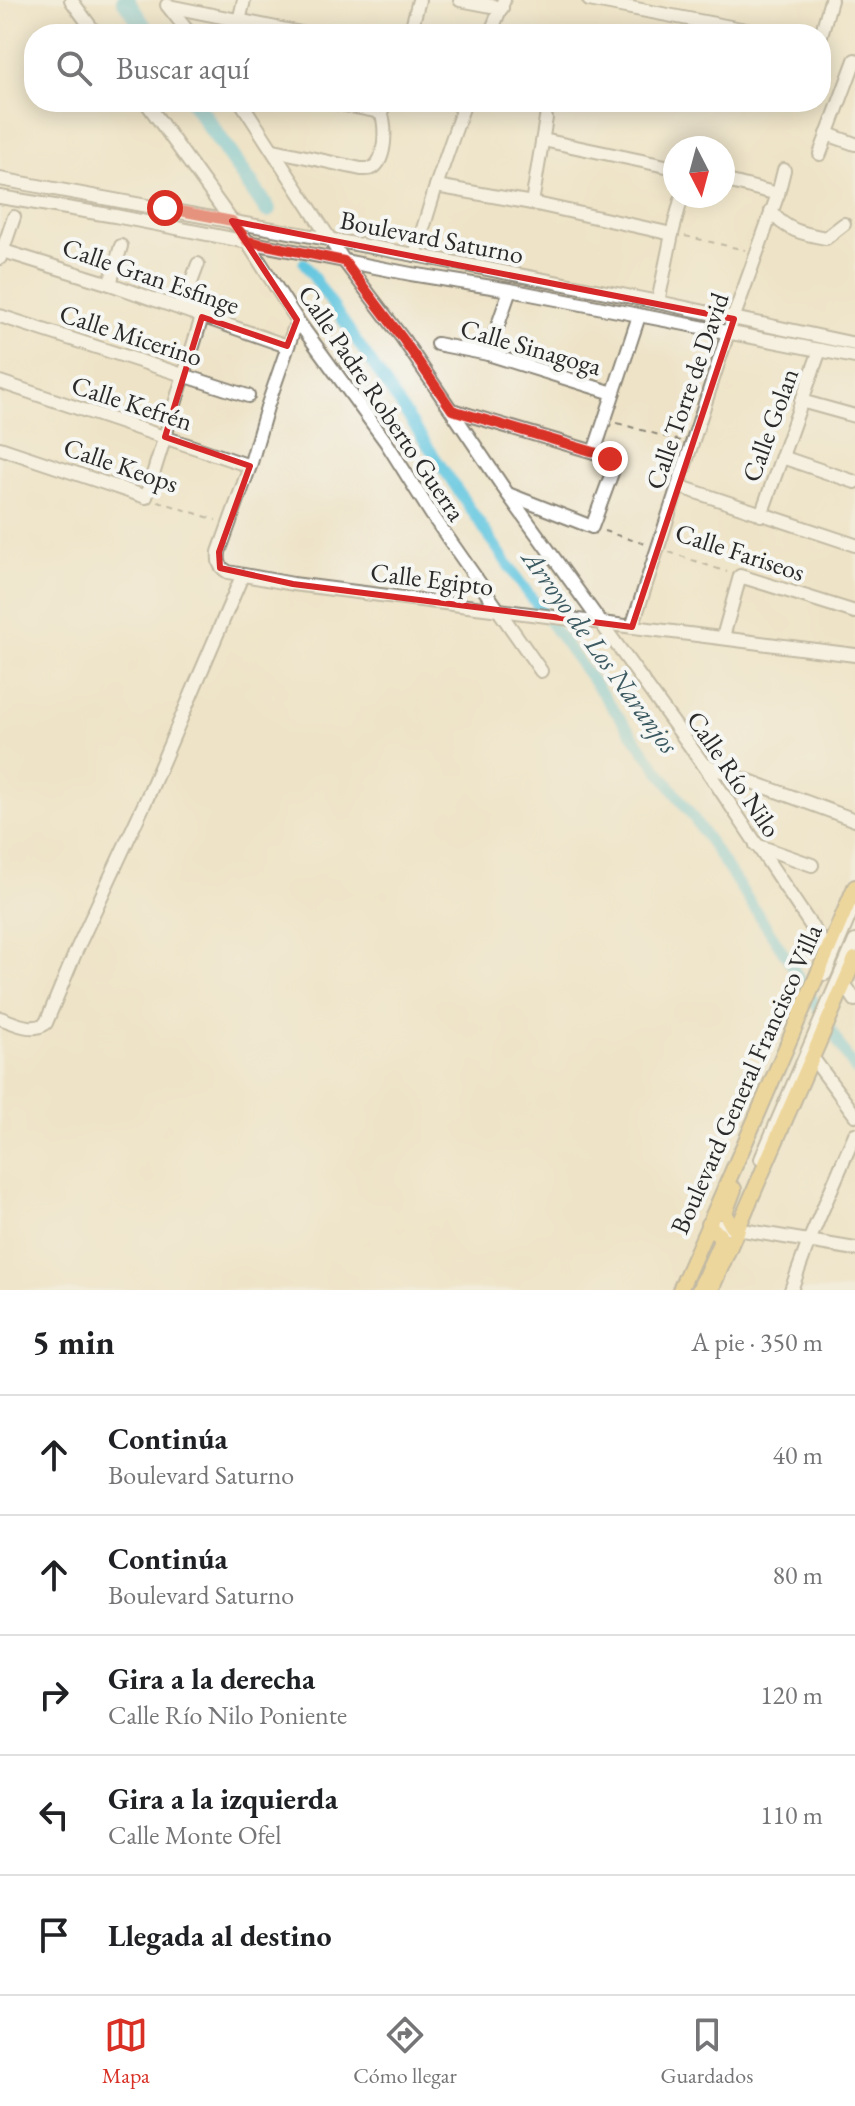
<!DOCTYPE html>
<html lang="es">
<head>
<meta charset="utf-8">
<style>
  body { margin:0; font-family:"EB Garamond",serif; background:#f6f6f6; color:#202124 }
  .compass { position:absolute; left:663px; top:136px; width:72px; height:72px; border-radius:50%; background:#fff; box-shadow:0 4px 20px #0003; rotate:174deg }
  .stop { position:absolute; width:24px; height:24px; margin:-18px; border:6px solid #d93025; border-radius:50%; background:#fff }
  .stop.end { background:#d93025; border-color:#fff; box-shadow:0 2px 8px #0008 }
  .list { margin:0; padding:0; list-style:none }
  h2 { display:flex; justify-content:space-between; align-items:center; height:104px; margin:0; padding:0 32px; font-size:34px }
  h2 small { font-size:26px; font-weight:400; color:#757577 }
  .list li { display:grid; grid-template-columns:52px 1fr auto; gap:24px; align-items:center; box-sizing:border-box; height:120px; padding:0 32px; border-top:2px solid #e0e0e0 }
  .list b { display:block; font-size:30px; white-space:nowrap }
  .list p { margin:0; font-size:26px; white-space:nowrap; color:#757577 }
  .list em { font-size:26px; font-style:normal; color:#757577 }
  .icon { flex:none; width:44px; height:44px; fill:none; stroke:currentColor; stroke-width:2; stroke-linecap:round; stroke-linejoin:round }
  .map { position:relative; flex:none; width:855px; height:1290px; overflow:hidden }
  .search { position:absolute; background:#fff; box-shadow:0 4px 20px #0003; left:24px; right:24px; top:24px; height:88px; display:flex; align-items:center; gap:20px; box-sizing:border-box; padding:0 28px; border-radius:32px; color:#757577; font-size:30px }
  .sheet { height:704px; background:#fff }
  nav { display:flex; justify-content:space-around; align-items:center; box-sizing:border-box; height:112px; border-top:2px solid #e0e0e0; background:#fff; font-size:22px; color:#757577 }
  nav a { display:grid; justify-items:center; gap:4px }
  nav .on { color:#d93025 }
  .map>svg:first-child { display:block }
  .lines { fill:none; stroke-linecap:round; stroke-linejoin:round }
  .canal { stroke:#62c6df; stroke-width:11 }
  .river { stroke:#62c6df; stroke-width:18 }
  .minor-casing { stroke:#8c8779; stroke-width:16 }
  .major-casing { stroke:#8c8779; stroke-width:18 }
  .path { stroke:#8c8779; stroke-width:2; stroke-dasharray:6 6; stroke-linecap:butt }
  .minor { stroke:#fff; stroke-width:12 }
  .major { stroke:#ecc669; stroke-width:14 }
  .route { stroke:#d93025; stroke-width:10 }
  .marked { fill:none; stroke:#d62828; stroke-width:6; stroke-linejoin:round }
  .labels { text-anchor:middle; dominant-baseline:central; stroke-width:8; stroke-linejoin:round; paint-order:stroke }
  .street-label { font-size:26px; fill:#2b2b2b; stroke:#f6f6f2 }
  .water-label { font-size:28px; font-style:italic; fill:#3c5a61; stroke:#f6f6f2 }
</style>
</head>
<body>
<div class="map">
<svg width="855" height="1290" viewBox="0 0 855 1290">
  <rect width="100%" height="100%" fill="#f6f6f2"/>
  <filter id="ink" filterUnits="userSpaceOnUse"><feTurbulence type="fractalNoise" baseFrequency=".0125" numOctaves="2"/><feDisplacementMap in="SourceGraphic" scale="16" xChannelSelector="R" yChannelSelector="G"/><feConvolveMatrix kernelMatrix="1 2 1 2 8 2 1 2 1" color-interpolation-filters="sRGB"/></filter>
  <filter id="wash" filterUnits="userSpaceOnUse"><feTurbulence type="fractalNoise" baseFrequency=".006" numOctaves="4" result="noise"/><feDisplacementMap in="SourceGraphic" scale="32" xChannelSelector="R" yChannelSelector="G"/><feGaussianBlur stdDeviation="1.8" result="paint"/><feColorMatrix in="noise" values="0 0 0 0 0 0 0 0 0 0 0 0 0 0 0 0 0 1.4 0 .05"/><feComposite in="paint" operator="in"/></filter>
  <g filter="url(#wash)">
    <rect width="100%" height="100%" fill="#eee3c7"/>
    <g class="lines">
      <polyline class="canal" points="304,263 517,578 693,817 786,956 855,1070"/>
      <g class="river">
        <polyline points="125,0 148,34"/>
        <polyline points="194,102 267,209"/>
      </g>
    </g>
  </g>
  <g filter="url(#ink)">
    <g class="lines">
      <defs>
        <g id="minor">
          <polyline points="71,0 96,34"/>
          <polyline points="460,0 502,8"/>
          <polyline points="589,0 767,34"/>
          <polyline points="167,5 190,34"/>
          <polyline points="168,6 306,34"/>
          <polyline points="239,21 244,0"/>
          <polyline points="410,34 419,0"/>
          <polyline points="490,34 504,0"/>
          <polyline points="821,35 831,0"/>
          <polyline points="146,102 233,223"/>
          <polyline points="241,102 344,261 403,339 507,493 703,764 828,951"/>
          <polyline points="827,134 855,144"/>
          <polyline points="543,140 675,168"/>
          <path d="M274 150 361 169C366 169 369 170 374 167 386 158 386 128 382 115L376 111 329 102"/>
          <polyline points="820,154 855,60"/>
          <polyline points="0,179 415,255 658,302 855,344"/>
          <polyline points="723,180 778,194"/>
          <polyline points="436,186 532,203 672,234"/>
          <polyline points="0,197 115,216 411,274 510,290 855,357"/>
          <polyline points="532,203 546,118"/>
          <path d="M771 211C784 230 804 234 826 238L844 224"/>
          <polyline points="244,237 297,320 386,442 432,515 541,671"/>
          <polyline points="0,250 110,284 287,346"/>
          <polyline points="415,255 436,186 465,102"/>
          <polyline points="0,258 14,217"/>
          <polyline points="110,284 121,246"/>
          <polyline points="658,302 672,234 682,196"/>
          <polyline points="181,309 198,264"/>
          <polyline points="0,316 248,396"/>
          <path d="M297 320 267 407 250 466 219 552C218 562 219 567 228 572L293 584 855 655"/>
          <polyline points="437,344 488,354 613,393"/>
          <polyline points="488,354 510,290"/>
          <polyline points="0,382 250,466"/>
          <polyline points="801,401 855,416"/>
          <path d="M452 410 594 452C605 456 613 457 613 470L592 527 508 494"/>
          <polyline points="0,448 146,497 202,317"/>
          <polyline points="594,452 639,316"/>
          <polyline points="782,457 855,482"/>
          <polyline points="678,486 855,545"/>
          <polyline points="761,515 820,350"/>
          <polyline points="632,627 728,333 778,194 784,170"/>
          <polyline points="723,637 740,576 855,612"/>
          <polyline points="703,764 855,820"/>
          <polyline points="756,845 812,865"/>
          <polyline points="825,974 852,910"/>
          <polyline points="844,983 855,1000"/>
          <path d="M0 1018C15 1023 32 1033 46 1023L76 951 147 798 242 576"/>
          <polyline points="812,1057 855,1115"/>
          <polyline points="761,1159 855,941"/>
          <polyline points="708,1224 855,1249"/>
          <polyline points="791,1290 809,1241 855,1134"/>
        </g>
        <g id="major">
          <polyline points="734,1189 725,1213 732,1226 738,1230"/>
          <polyline points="680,1290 759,1111 855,887"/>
          <polyline points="699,1290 720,1243 720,1236 708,1224"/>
          <polyline points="711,1290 855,959"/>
        </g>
      </defs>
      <use href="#minor" class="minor-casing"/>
      <use href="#major" class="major-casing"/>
      <g class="path">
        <polyline points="685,236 745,250"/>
        <polyline points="617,423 680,441"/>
        <polyline points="158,501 216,520"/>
        <polyline points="604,531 648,545"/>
        <polyline points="669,552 727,572"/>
      </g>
      <use href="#minor" class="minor"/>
      <use href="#major" class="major"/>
    </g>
  </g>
  <g class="lines" filter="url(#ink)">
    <polyline class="route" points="165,208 232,221 247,241 344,261 403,339 452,410 594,452 610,459"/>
  </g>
  <path d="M0 0H855V1290H0ZM232 221 734 319 632 627 293 584 220 568 219 552 250 466 165 437 202 317 287 346 297 320Z" fill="#eee3c7" fill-opacity=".55" fill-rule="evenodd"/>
  <path class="marked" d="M232 221 734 319 632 627 293 584 220 568 219 552 250 466 165 437 202 317 287 346 297 320Z"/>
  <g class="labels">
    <g class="street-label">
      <text transform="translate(432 237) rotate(11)">Boulevard Saturno</text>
      <text transform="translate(151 276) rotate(19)">Calle Gran Esfinge</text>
      <text transform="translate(131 335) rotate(18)">Calle Micerino</text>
      <text transform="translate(531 347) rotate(16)">Calle Sinagoga</text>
      <text transform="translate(687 391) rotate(-71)">Calle Torre de David</text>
      <text transform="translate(132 403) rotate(18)">Calle Kefrén</text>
      <text transform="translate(382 403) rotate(56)">Calle Padre Roberto Guerra</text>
      <text transform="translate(770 425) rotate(-70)">Calle Golan</text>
      <text transform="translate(121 465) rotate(19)">Calle Keops</text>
      <text transform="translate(740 552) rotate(18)">Calle Fariseos</text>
      <text transform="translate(432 579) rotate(7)">Calle Egipto</text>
      <text transform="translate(734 774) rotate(56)">Calle Río Nilo</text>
      <text transform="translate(746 1079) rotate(-66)">Boulevard General Francisco Villa</text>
    </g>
    <g class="water-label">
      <text transform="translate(601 651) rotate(54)">Arroyo de Los Naranjos</text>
    </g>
  </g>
</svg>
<svg class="compass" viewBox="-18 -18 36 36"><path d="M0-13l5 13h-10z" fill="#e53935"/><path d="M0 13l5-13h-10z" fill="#757577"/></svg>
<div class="stop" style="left:165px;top:208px"></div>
<div class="stop end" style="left:610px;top:459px"></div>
<div class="search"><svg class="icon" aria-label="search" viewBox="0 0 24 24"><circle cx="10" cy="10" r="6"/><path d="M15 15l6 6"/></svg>Buscar aquí</div>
</div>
<section class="sheet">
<h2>5 min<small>A pie · 350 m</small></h2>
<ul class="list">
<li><svg class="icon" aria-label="ahead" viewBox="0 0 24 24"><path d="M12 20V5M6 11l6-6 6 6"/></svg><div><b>Continúa</b><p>Boulevard Saturno</p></div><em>40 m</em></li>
<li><svg class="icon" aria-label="ahead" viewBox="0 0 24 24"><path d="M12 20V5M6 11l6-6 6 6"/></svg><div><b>Continúa</b><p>Boulevard Saturno</p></div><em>80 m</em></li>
<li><svg class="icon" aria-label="right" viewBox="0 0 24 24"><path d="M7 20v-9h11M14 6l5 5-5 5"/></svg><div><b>Gira a la derecha</b><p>Calle Río Nilo Poniente</p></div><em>120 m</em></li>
<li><svg class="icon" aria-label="left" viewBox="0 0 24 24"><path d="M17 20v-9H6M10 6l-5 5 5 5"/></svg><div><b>Gira a la izquierda</b><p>Calle Monte Ofel</p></div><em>110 m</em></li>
<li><svg class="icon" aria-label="arrive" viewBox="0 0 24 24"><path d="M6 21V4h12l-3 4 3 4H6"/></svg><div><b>Llegada al destino</b></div></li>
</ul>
</section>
<nav>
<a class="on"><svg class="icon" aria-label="map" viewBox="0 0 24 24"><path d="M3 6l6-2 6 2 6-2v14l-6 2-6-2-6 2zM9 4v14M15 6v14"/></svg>Mapa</a>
<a><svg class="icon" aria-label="directions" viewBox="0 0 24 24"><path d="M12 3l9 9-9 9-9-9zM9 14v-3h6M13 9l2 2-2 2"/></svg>Cómo llegar</a>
<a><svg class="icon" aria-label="saved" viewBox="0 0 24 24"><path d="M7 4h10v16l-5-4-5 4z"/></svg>Guardados</a>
</nav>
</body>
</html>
